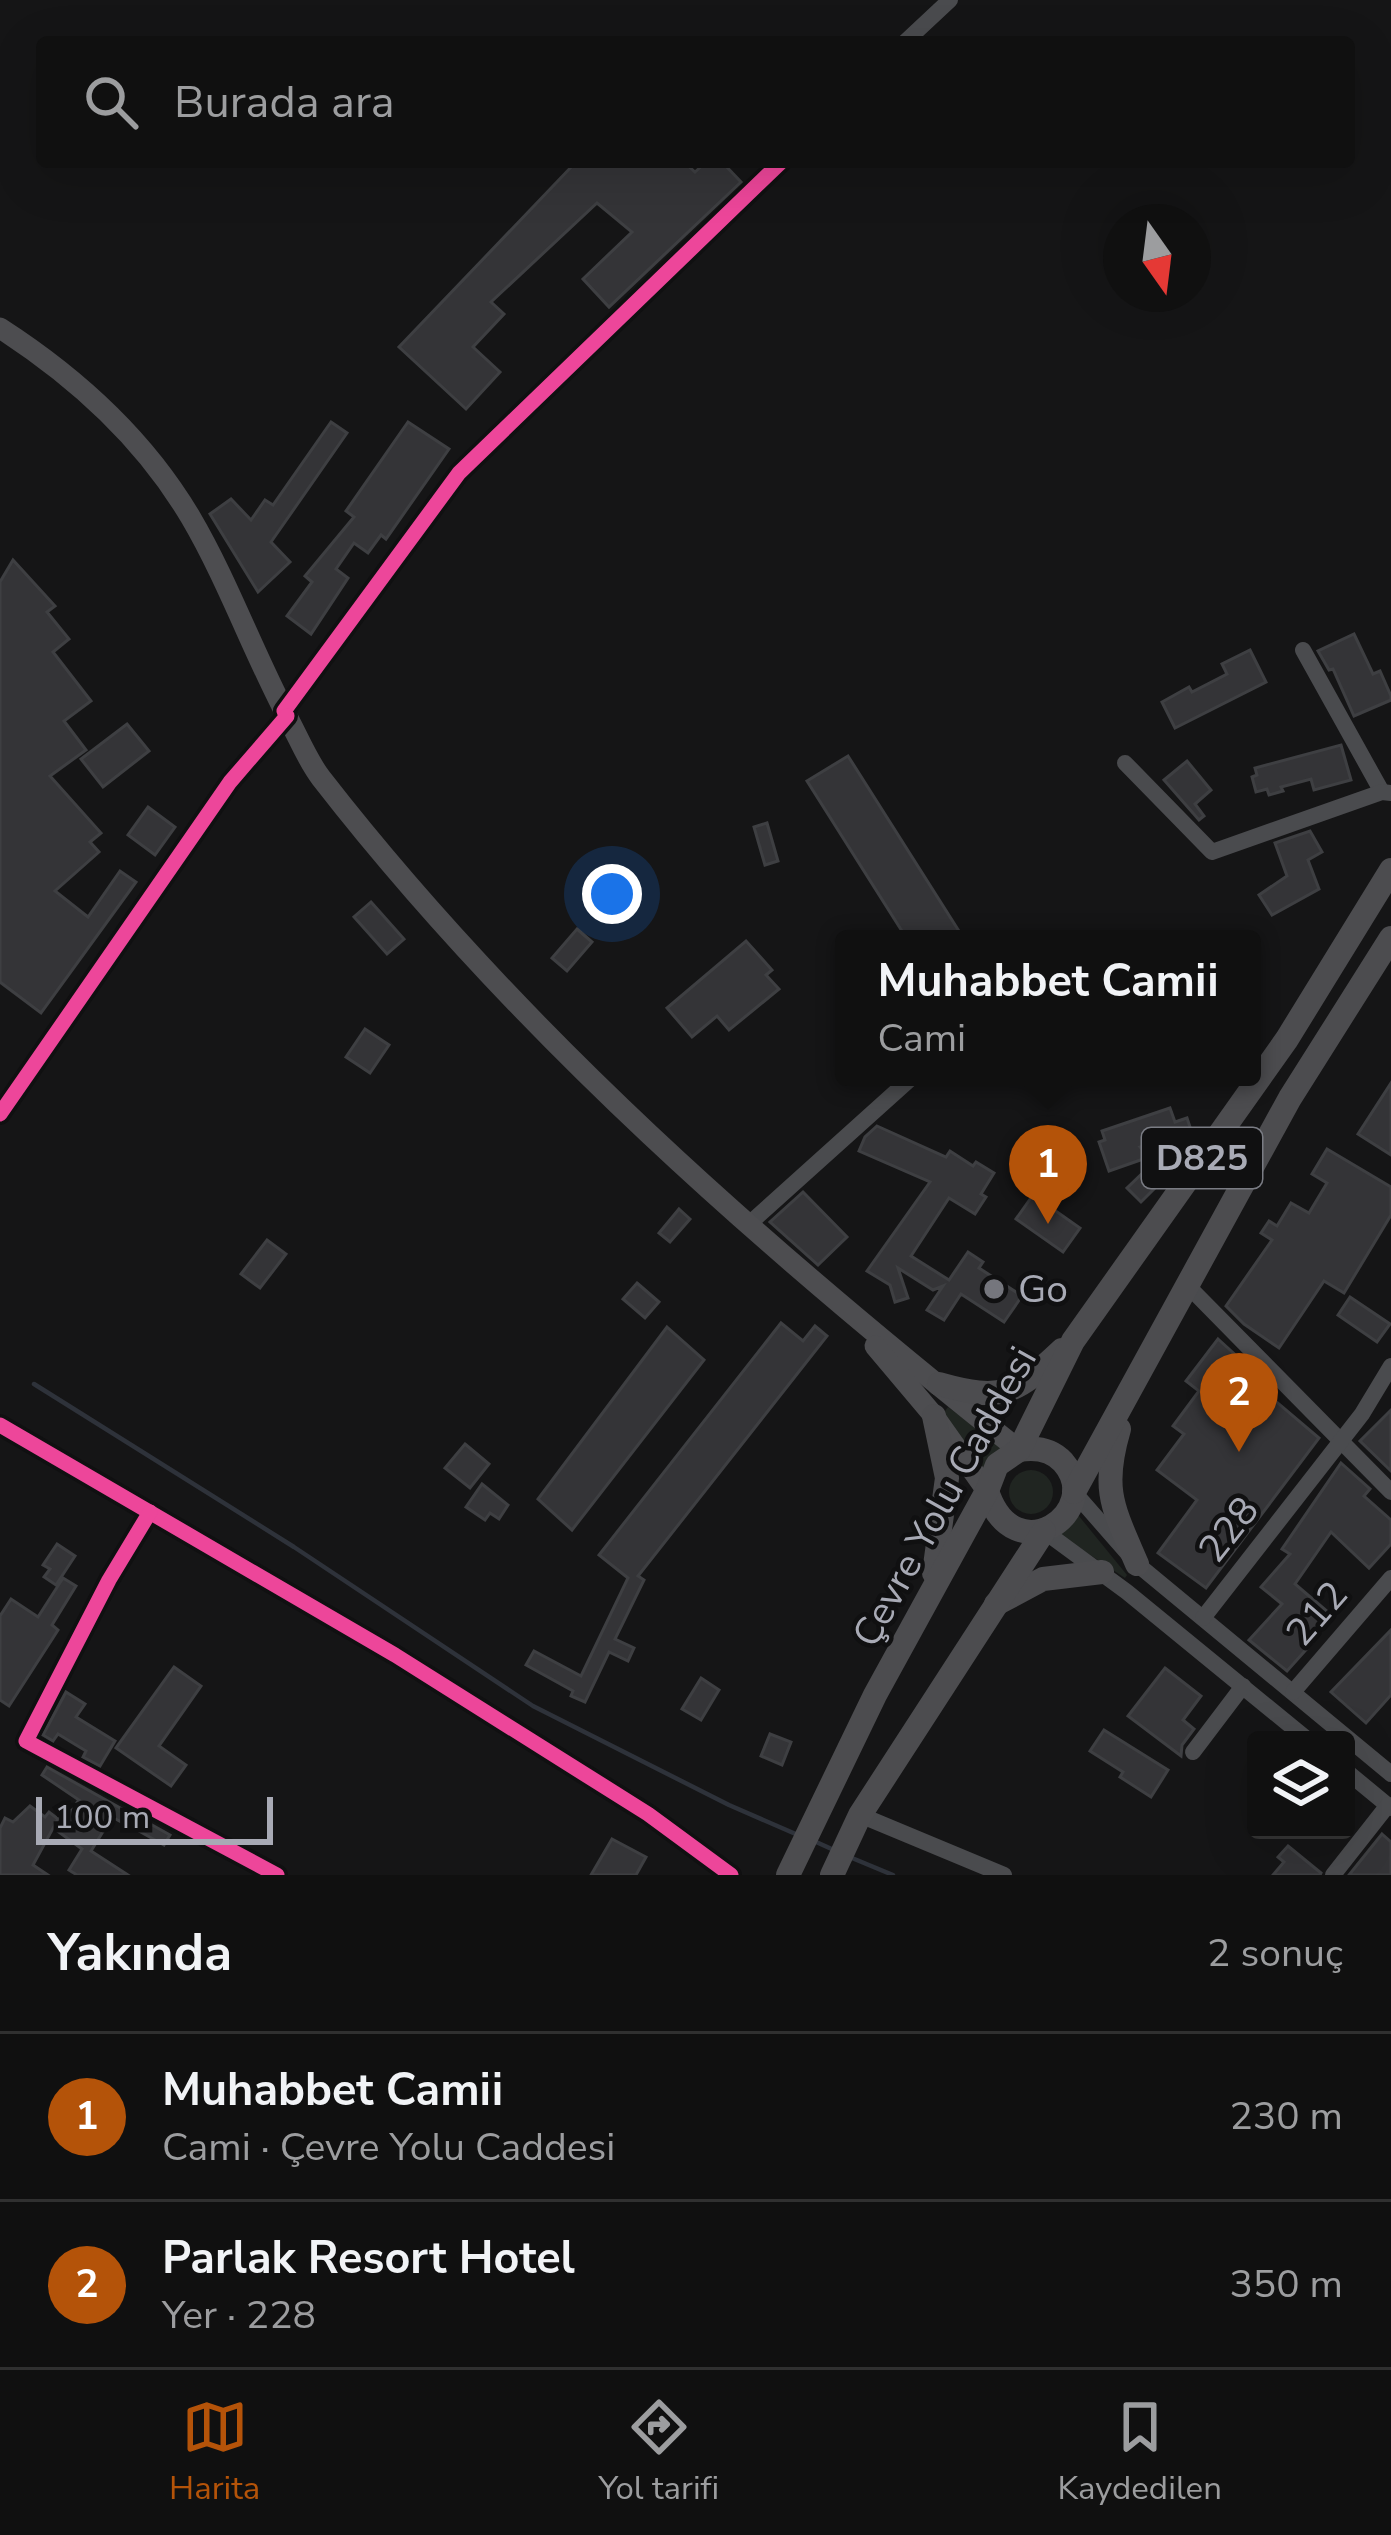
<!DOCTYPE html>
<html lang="tr">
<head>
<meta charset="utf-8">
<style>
  body { margin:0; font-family:"Nunito Sans",sans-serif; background:#1e1e1e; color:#f1f3f6 }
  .controls { position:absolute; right:36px; bottom:36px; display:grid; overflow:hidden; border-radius:12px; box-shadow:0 12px 48px #0002 }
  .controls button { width:108px; height:108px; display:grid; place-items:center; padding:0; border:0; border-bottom:3px solid #303030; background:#101010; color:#f1f3f6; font:60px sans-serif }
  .compass { position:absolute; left:1103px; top:204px; width:108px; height:108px; border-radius:50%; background:#101010; box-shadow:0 12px 48px #0002; rotate:166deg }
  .scale { position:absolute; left:36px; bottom:30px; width:237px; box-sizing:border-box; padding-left:12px; border:6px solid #a8aab5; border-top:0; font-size:33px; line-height:42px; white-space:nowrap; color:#a8aab5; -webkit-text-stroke:9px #101011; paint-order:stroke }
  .you { position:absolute; left:612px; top:894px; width:42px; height:42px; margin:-30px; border:9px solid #fff; border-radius:50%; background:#1a73e8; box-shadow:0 0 0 18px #1a73e833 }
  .badge { display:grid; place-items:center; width:78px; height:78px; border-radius:50%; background:#b45309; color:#fff; font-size:39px; font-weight:700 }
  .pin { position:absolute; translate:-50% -99px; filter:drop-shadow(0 3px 6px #0008) }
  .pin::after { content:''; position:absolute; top:63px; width:42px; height:36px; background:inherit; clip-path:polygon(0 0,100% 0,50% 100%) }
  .popup { position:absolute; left:835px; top:930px; width:426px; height:156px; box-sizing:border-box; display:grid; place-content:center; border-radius:12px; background:#101010; filter:drop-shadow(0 3px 9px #0005); font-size:39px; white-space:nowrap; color:#9c9d9f }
  .popup b { font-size:45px; color:#f1f3f6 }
  .popup::after { content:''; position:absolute; left:50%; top:100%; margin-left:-24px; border:24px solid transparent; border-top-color:#101010 }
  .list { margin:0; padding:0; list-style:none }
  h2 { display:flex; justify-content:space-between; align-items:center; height:156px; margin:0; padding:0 48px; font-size:51px }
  h2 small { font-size:39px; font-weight:400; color:#9c9d9f }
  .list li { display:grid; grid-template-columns:78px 1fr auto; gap:36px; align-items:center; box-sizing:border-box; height:168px; padding:0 48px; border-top:3px solid #303030 }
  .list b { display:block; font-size:45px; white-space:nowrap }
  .list p { margin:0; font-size:39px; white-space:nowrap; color:#9c9d9f }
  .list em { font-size:39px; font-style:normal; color:#9c9d9f }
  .icon { flex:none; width:66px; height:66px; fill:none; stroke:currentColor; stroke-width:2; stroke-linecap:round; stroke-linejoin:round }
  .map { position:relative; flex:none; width:1391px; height:1875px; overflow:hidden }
  .search { position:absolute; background:#101010; box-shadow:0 12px 48px #0002; left:36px; right:36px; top:36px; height:132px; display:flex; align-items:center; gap:30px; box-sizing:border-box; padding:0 42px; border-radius:12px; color:#9c9d9f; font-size:45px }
  .sheet { height:492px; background:#101010 }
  nav { display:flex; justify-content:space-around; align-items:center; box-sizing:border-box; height:168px; border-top:3px solid #303030; background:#101010; font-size:33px; color:#9c9d9f }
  nav a { display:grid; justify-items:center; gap:6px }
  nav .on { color:#b45309 }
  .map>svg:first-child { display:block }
  .green { fill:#202521 }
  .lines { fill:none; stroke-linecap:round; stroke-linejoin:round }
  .stream { stroke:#2e323a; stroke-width:4.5 }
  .building { fill:#343437; stroke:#3e3f42; stroke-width:3 }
  .minor { stroke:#4a4b4e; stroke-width:16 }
  .major { stroke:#4d4d50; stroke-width:21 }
  .highway { stroke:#4c4c4f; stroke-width:24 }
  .cycleway-casing { stroke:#101011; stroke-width:22 }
  .cycleway { stroke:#ed469a; stroke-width:15 }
  .poi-dot { fill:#75767d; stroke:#101011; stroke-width:4.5 }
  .labels { text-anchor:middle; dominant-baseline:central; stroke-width:9; stroke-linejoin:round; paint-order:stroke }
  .shield { fill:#101011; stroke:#7a7c84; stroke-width:3 }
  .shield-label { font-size:36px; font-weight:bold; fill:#a8aab5 }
  .poi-label { font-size:39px; fill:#a8aab5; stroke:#101011; text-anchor:start }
  .street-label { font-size:39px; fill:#a8aab5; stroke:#101011 }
</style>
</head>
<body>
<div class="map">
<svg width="1391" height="1875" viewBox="0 0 1391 1875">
  <rect width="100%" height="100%" fill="#151516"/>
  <g class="green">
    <polygon points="948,1407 1003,1447 984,1472 943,1414"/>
    <circle cx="1031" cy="1492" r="22"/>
    <polygon points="1074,1510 1127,1575 1125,1578 1057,1533"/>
  </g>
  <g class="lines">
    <g class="stream">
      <polyline points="34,1384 294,1547 533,1706 729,1805 798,1835"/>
      <polyline points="814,1841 836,1851"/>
      <polyline points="852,1858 893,1875"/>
    </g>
  </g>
  <g class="building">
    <polygon points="576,162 684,162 695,172 706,162 722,162 741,182 609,307 583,279 632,232 597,203 491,302 504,314 473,347 500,372 466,409 399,347"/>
    <polygon points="331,422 347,433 271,542 290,562 258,592 210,514 231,499 251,520 265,500 273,505"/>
    <polygon points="408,422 449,449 386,539 381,535 368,553 354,543 336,569 348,578 311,634 287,616 312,582 305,576 354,517 346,511"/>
    <polygon points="13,560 55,606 47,612 69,639 53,652 91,701 64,721 86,750 50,776 101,833 90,842 99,852 55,891 88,917 120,871 136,882 41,1013 0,982 0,582"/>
    <polygon points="1354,634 1373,674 1380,671 1391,696 1391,700 1354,716 1333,669 1329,670 1318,651"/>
    <polygon points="1250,650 1266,682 1175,728 1162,702 1189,687 1192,692 1227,674 1222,664"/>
    <polygon points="127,724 149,751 103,787 81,759"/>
    <polygon points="1341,745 1351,780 1314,790 1311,779 1281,787 1283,791 1269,795 1267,789 1256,792 1252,777 1257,775 1255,768"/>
    <polygon points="848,756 964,939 907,939 807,781"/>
    <polygon points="1187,761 1211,790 1195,804 1204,816 1199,820 1164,780"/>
    <polygon points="148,807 175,827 155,855 128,835"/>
    <polygon points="767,823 778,861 765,865 754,827"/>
    <polygon points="1310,831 1322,852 1308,860 1319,889 1272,915 1259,895 1287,876 1275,843"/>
    <polygon points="371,902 404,939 387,954 354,917"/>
    <polygon points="577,929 592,942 567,971 552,958"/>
    <polygon points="746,941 772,970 766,975 779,989 729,1030 717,1016 692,1037 667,1008"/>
    <polygon points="365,1029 389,1045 370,1073 346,1057"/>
    <polygon points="1391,1083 1391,1155 1358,1134"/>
    <polygon points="1170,1108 1175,1122 1187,1118 1191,1130 1140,1147 1149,1157 1109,1171 1099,1142 1105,1140 1102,1131"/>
    <polygon points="877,1126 946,1157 950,1151 973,1166 976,1162 994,1173 981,1194 986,1197 975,1214 949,1198 911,1256 949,1280 968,1252 983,1262 979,1268 1022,1296 1004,1322 961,1294 944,1320 927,1310 943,1286 933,1290 898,1268 908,1298 895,1302 890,1285 867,1271 930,1182 859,1151 865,1137"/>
    <polygon points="1327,1149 1391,1187 1391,1215 1344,1293 1324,1281 1279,1348 1244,1324 1226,1306 1272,1240 1261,1233 1269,1221 1277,1226 1291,1203 1309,1213 1327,1183 1312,1174"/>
    <polygon points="1154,1162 1168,1175 1141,1202 1127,1188"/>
    <polygon points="803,1192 847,1237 818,1265 770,1222"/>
    <polygon points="1033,1195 1080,1228 1063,1252 1016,1219"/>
    <polygon points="679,1209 690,1219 670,1242 659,1233"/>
    <polygon points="267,1240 286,1254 260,1288 241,1274"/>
    <polygon points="637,1283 659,1302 645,1318 623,1299"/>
    <polygon points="1350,1297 1390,1324 1377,1342 1338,1315"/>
    <polygon points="781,1323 803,1341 815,1326 827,1336 638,1576 644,1580 615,1639 634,1648 628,1661 609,1652 585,1702 571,1696 573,1691 526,1665 534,1651 581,1676 628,1578 599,1555"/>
    <polygon points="667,1327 704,1360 572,1530 538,1499"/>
    <polygon points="1218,1339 1264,1381 1259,1387 1319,1438 1206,1588 1158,1553 1197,1500 1157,1470 1184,1434 1173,1426 1199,1391 1186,1381"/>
    <polygon points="1391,1410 1391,1471 1360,1441"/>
    <polygon points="465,1444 489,1464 470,1488 445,1468"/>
    <polygon points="1341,1463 1370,1489 1364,1496 1391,1520 1391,1544 1369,1568 1331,1532 1295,1584 1329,1613 1307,1638 1312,1643 1287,1671 1249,1640 1282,1604 1261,1587 1290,1554 1282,1549"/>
    <polygon points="482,1484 508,1505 499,1519 490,1513 485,1520 466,1507"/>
    <polygon points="57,1544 75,1556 56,1585 44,1577 50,1569 43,1565"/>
    <polygon points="63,1578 76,1586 52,1625 58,1630 9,1706 0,1700 0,1616 11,1599 38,1617"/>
    <polygon points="1391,1630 1391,1695 1366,1723 1331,1692"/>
    <polygon points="174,1667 201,1686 159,1746 186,1765 171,1786 116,1748"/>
    <polygon points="1165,1668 1201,1696 1183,1720 1194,1729 1182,1745 1181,1756 1128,1716"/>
    <polygon points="701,1678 719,1690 701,1720 682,1709"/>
    <polygon points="66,1692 85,1704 76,1717 115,1741 100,1766 83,1757 86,1751 58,1734 53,1741 43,1735"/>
    <polygon points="1104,1730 1168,1770 1151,1797 1120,1777 1123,1772 1090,1751"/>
    <polygon points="770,1734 791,1742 782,1765 761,1756"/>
    <polygon points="47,1767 131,1814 125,1824 112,1817 91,1851 128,1875 77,1875 69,1870 82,1849 56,1830 79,1800 42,1775"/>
    <polygon points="30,1806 45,1817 49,1812 58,1819 33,1865 48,1875 0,1875 0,1828 5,1818 13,1822"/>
    <polygon points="136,1816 170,1835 164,1845 130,1826"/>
    <polygon points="1382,1834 1391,1842 1391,1875 1349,1875"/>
    <polygon points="612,1839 646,1857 636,1875 591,1875"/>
    <polygon points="1288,1846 1321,1873 1320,1875 1273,1875 1284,1862 1278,1857"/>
  </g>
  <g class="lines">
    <g class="minor">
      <polyline points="905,42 950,0"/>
      <polyline points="1303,650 1382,792"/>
      <polyline points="284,711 459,473 781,162"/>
      <polyline points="1125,763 1212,852 1382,792 1391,793"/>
      <polyline points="0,1114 230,782 287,716"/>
      <polyline points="749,1224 909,1080"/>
      <polyline points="1189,1287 1391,1492"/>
      <polyline points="0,1425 395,1655 648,1814 731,1875"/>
      <polyline points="1074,1492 1137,1564 1391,1774"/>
      <polyline points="150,1512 109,1580 26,1741 277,1875"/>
      <polyline points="1044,1531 1127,1592 1308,1740"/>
      <polyline points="1203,1618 1362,1414 1391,1366"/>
      <polyline points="1293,1692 1391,1578"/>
      <polyline points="1193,1752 1243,1686"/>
      <polyline points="1346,1771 1391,1808"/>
      <polyline points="860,1815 1004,1875"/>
      <polyline points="1333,1875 1388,1805"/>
    </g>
    <g class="major">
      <path d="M0 328C76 377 145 440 191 518 228 581 255 657 290 722 300 741 308 761 321 778 519 1033 767 1250 1019 1450"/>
      <polyline points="875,1346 934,1416 987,1491"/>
    </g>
    <g class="highway">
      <path d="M939 1384C1003 1402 1015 1394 1062 1350"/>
      <polyline points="934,1416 947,1478 934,1573"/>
      <path d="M1119 1429C1101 1490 1113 1508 1137 1564"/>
      <path d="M987 1491C1014 1575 1106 1511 1063 1462 1051 1449 1036 1447 1019 1450"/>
      <polyline points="1074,1492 1290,1098 1391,938"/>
      <polyline points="996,1604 1043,1579 1102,1572"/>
      <polyline points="788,1875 875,1695 987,1491 997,1465 1019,1450 1073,1341 1287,1039 1391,870"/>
      <polyline points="832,1875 860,1815 1044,1531"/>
    </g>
    <defs>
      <g id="cycleway">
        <polyline points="284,711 459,473 781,162"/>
        <polyline points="0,1114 230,782 287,716"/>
        <polyline points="0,1425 395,1655 648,1814 731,1875"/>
        <polyline points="150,1512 109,1580 26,1741 277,1875"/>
      </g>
    </defs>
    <use href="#cycleway" class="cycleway-casing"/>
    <use href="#cycleway" class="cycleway"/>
  </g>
  <circle class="poi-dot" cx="994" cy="1289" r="12"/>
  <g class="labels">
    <rect class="shield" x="1142" y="1128" width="120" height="60" rx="9"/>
    <g class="shield-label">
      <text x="1202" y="1158">D825</text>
    </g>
    <g class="poi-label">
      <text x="1018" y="1289">Go</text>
    </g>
    <g class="street-label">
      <text transform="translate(945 1497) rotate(-61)">Çevre Yolu Caddesi</text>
      <text transform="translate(1229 1530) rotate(-52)">228</text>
      <text transform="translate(1317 1614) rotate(-49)">212</text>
    </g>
  </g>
</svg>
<div class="controls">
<button><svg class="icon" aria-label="layers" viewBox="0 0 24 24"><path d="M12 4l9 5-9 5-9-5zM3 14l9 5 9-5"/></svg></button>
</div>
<svg class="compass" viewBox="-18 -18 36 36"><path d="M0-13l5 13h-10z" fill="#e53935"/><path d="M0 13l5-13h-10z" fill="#9c9d9f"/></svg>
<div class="scale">100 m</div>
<div class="you"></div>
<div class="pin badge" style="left:1048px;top:1224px">1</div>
<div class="popup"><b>Muhabbet Camii</b>Cami</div>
<div class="pin badge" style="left:1239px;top:1452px">2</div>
<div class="search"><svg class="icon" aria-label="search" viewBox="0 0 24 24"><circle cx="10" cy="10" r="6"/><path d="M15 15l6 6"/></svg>Burada ara</div>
</div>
<section class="sheet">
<h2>Yakında<small>2 sonuç</small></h2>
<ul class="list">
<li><span class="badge">1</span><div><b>Muhabbet Camii</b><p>Cami · Çevre Yolu Caddesi</p></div><em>230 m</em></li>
<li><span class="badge">2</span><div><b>Parlak Resort Hotel</b><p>Yer · 228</p></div><em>350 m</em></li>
</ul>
</section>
<nav>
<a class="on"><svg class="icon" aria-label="map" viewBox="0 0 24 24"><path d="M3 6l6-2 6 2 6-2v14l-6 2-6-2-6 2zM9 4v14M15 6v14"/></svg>Harita</a>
<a><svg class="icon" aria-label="directions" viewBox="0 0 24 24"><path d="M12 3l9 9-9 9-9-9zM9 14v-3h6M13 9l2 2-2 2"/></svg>Yol tarifi</a>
<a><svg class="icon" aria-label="saved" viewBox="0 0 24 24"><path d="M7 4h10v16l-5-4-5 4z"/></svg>Kaydedilen</a>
</nav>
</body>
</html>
